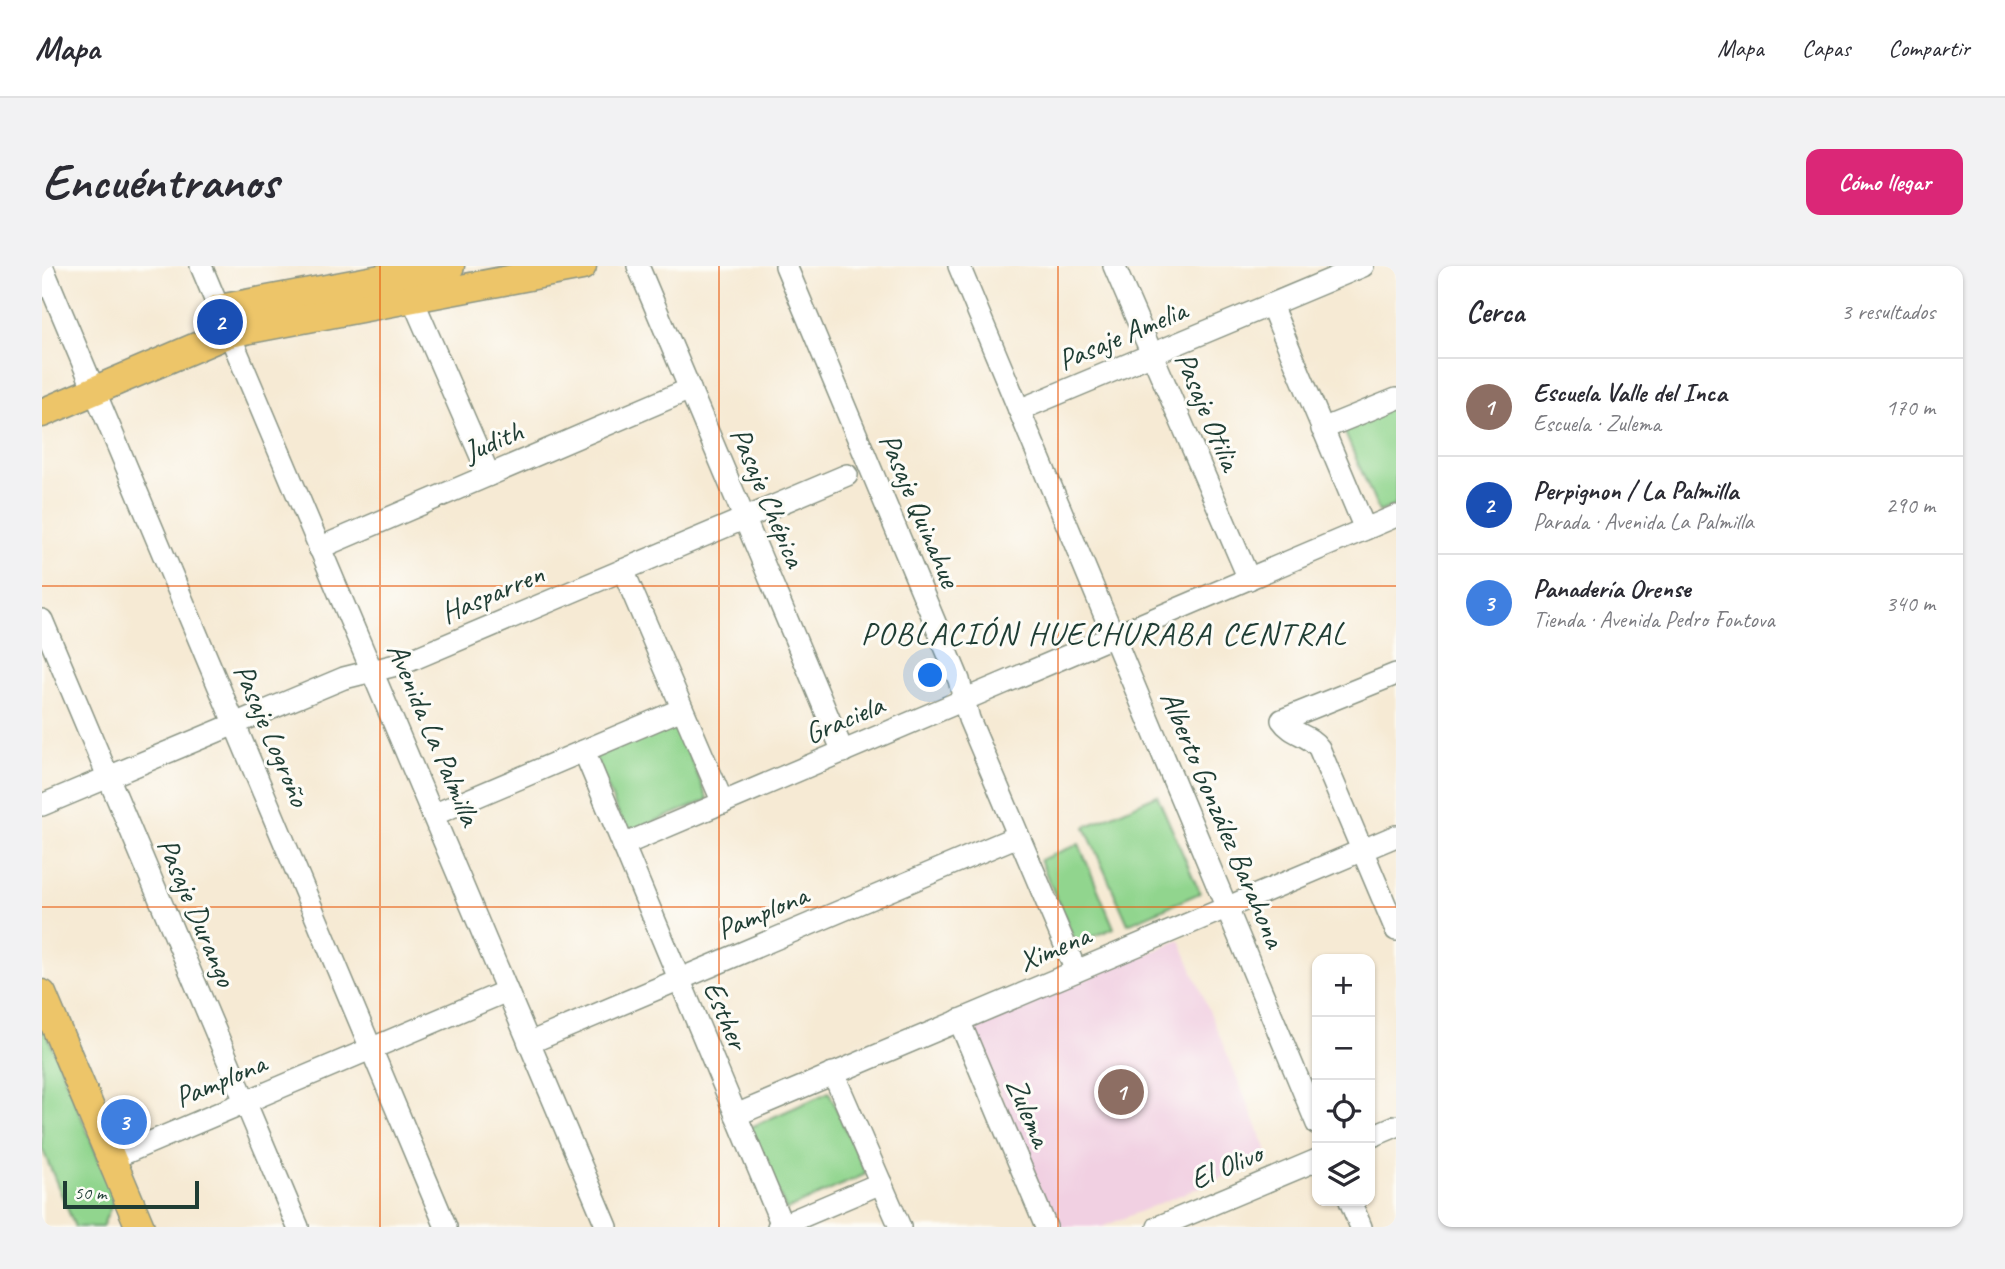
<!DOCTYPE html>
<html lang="es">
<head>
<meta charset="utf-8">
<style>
  body { margin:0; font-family:Caveat,sans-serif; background:#f2f2f3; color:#2b2b33 }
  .controls { position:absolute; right:21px; bottom:21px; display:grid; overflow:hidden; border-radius:14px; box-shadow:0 2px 5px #0004 }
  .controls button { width:63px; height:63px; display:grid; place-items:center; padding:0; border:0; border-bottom:2px solid #e1e1e2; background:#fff; color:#2b2b33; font:35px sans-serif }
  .scale { position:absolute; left:21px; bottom:18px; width:136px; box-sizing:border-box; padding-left:7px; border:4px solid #1f3d34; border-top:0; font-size:19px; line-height:24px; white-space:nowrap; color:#1f3d34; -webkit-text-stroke:5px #fdfcf7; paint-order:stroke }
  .you { position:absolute; left:889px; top:410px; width:24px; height:24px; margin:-18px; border:5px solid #fff; border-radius:50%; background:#1a73e8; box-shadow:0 0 0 10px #1a73e833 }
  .badge { display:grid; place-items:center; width:46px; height:46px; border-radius:50%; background:#db2777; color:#fff; font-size:23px; font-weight:700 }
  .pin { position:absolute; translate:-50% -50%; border:4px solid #fff; box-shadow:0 2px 7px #0006 }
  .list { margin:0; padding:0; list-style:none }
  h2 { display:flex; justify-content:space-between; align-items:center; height:91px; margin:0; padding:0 28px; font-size:30px }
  h2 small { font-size:23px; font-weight:400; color:#7c7c81 }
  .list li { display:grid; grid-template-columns:46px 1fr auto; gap:21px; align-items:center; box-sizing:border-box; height:98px; padding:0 28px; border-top:2px solid #e1e1e2 }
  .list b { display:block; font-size:26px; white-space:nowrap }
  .list p { margin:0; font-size:23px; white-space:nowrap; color:#7c7c81 }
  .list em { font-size:23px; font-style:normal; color:#7c7c81 }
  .icon { flex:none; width:38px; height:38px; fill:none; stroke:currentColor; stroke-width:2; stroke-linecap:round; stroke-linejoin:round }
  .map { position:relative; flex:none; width:1354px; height:961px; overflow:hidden; border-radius:14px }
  header { display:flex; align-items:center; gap:42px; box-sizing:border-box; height:98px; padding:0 35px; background:#fff; border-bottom:2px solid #e1e1e2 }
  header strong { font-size:33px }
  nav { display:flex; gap:38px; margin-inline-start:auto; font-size:24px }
  .intro { display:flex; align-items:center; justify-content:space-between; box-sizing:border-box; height:168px; padding:0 42px }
  h1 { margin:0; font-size:49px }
  .button { padding:18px 32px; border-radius:14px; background:#db2777; color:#fff; font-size:24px; font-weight:700 }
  main { display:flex; gap:42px; padding:0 42px }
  aside { flex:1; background:#fff; border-radius:14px; box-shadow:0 2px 5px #0004 }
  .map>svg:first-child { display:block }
  .built { fill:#f1d0e2 }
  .green { fill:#91d58e; stroke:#588961; stroke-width:2 }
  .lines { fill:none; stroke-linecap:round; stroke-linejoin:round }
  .minor-casing { stroke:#8a9484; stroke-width:24 }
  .major-casing { stroke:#8a9484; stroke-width:31 }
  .minor { stroke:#fff; stroke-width:21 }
  .major { stroke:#edc569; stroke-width:28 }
  .grid { fill:none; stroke:#e8590c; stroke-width:2; stroke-opacity:0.55 }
  .labels { text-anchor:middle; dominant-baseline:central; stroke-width:6; stroke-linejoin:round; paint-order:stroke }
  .street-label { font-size:30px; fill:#1f3d34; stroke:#fdfcf7 }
  .neighbourhood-label { font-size:32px; letter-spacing:2px; fill:#1f3d34; stroke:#fdfcf7 }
</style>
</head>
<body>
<header>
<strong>Mapa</strong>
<nav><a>Mapa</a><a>Capas</a><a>Compartir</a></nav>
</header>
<div class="intro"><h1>Encuéntranos</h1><a class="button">Cómo llegar</a></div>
<main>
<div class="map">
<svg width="1354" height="961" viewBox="0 0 1354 961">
  <rect width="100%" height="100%" fill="#fdfcf7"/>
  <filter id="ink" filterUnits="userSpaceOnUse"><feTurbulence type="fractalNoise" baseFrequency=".0143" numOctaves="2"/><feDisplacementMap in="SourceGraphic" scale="14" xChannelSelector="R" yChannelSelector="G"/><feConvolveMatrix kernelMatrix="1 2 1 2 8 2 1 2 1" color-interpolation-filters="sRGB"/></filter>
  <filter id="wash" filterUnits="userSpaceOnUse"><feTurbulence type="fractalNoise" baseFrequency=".00686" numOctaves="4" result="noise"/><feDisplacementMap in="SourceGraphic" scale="28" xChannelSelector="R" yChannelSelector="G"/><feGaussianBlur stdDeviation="1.57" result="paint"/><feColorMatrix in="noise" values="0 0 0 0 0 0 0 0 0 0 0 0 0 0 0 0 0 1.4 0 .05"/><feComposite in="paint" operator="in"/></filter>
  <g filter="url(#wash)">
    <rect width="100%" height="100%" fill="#f6ead4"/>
    <polygon class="built" points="1138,674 1228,892 1060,961 1013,961 930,760"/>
    <g class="green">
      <polygon points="1354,138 1354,239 1337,246 1300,160"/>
      <polygon points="631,450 666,534 584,567 550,483"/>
      <polygon points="1115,529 1158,627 1086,658 1043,561"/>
      <polygon points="1037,578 1072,662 1034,678 998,594"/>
      <polygon points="0,756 73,932 60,961 33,961 0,882"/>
      <polygon points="787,826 824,908 744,944 707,862"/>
    </g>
  </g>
  <g filter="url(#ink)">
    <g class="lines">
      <defs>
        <g id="minor">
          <polyline points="0,0 404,961"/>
          <polyline points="159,0 177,43"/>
          <polyline points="596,0 801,486"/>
          <polyline points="744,0 917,414 927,453 1034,705"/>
          <polyline points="917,0 1275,858"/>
          <polyline points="1072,0 1207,313"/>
          <polyline points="370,32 447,209"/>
          <polyline points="1229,39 1323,263"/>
          <polyline points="187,67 565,961"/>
          <polyline points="977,144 1321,0"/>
          <polyline points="1280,163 1354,133"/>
          <polyline points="277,282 648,123"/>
          <polyline points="581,304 681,537"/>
          <polyline points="0,354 256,961"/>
          <path d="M1354 408 1240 454C1250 469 1267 468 1277 482L1354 664"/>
          <polyline points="542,485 740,959"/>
          <polyline points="0,539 302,412 362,397 805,209"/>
          <polyline points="391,549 640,443"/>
          <polyline points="581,579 1354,250"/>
          <polyline points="917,754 1004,961"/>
          <polyline points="487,777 976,570"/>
          <polyline points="791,807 858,961"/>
          <polyline points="694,849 1354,570"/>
          <polyline points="1328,871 1354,860"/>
          <polyline points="69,893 465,725"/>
          <polyline points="1308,935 1319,961"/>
          <polyline points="736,961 839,917"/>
          <polyline points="1116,961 1275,894"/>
        </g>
        <g id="major">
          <polyline points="187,67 177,43 408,0"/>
          <polyline points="0,147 187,67 540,0"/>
          <polyline points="0,728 98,961"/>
        </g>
      </defs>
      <use href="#minor" class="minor-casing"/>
      <use href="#major" class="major-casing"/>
      <use href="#minor" class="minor"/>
      <use href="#major" class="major"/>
    </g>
  </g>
  <path class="grid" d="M338 0V961M677 0V961M1016 0V961M0 320H1354M0 641H1354"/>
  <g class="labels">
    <g class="street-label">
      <text transform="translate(1080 69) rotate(-23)">Pasaje Amelia</text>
      <text transform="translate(1166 145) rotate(67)">Pasaje Otilia</text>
      <text transform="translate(451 175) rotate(-23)">Judith</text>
      <text transform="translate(726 231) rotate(67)">Pasaje Chépica</text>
      <text transform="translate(878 244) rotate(67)">Pasaje Quinahue</text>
      <text transform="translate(450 327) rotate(-23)">Hasparren</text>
      <text transform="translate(802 453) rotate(-23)">Graciela</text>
      <text transform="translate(392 468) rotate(67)">Avenida La Palmilla</text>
      <text transform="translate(230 469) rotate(67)">Pasaje Logroño</text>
      <text transform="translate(1181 553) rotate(67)">Alberto González Barahona</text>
      <text transform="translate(155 646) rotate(67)">Pasaje Durango</text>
      <text transform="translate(720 646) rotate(-23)">Pamplona</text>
      <text transform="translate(1012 682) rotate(-23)">Ximena</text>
      <text transform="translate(684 749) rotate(67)">Esther</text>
      <text transform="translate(178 814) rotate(-23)">Pamplona</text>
      <text transform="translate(987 846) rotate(67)">Zulema</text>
      <text transform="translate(1184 900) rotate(-23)">El Olivo</text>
    </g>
    <g class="neighbourhood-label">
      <text x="1062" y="367">POBLACIÓN HUECHURABA CENTRAL</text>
    </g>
  </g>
</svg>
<div class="controls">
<button>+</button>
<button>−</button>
<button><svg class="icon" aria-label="locate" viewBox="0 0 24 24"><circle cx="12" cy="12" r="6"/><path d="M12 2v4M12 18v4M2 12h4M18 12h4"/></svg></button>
<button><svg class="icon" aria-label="layers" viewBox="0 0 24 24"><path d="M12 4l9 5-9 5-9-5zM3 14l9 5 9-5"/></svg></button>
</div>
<div class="scale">50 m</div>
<div class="you"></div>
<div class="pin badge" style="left:1079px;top:826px;background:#8d6e63">1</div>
<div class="pin badge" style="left:178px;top:56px;background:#1a4fb4">2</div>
<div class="pin badge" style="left:82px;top:856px;background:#3f7fe0">3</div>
</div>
<aside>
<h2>Cerca<small>3 resultados</small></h2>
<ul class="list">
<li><span class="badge" style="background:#8d6e63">1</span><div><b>Escuela Valle del Inca</b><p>Escuela · Zulema</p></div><em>170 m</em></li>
<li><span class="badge" style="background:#1a4fb4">2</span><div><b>Perpignon / La Palmilla</b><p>Parada · Avenida La Palmilla</p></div><em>290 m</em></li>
<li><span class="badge" style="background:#3f7fe0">3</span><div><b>Panadería Orense</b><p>Tienda · Avenida Pedro Fontova</p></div><em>340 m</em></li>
</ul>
</aside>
</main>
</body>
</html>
